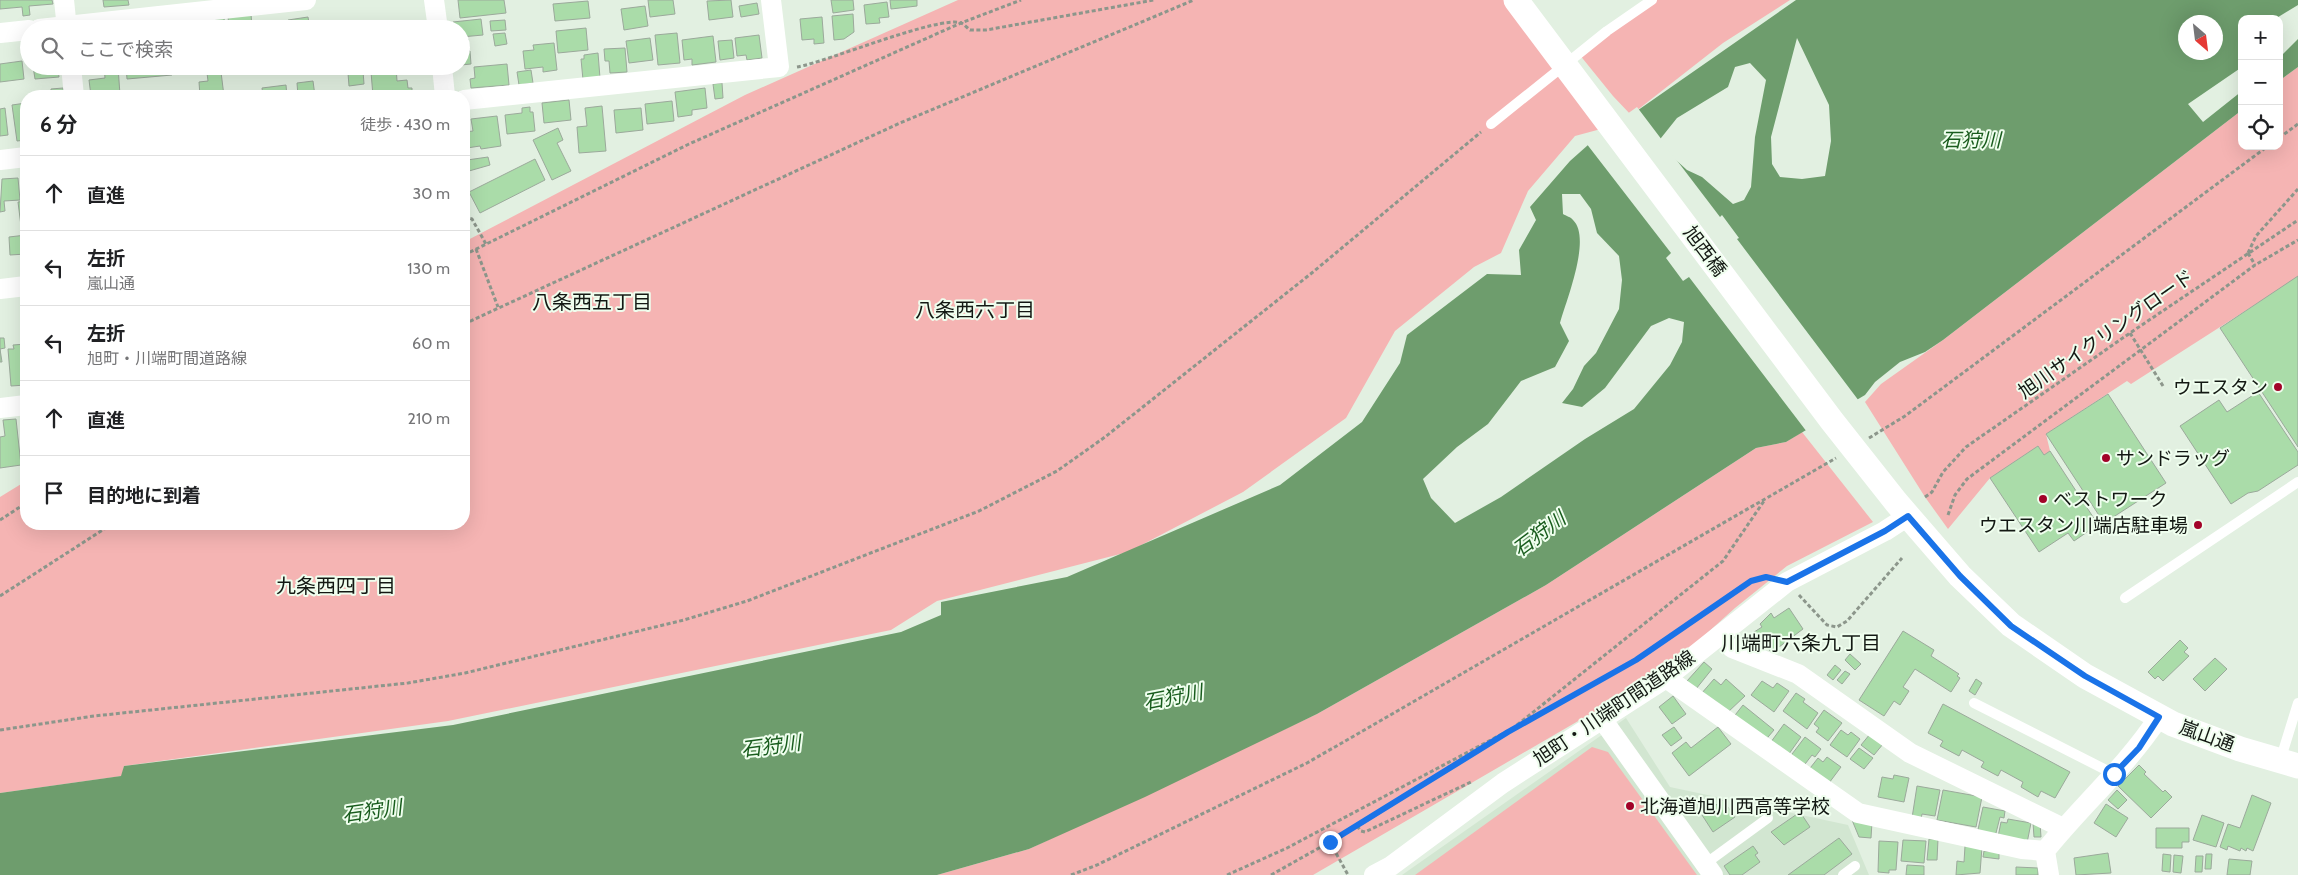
<!DOCTYPE html>
<html lang="ja">
<head>
<meta charset="utf-8">
<style>
  body { margin:0; font-family:Cabin,"Noto Sans JP",sans-serif; background:#f6f6f6; color:#202124 }
  .controls { position:absolute; right:15px; top:15px; display:grid; overflow:hidden; border-radius:10px; box-shadow:0 5px 20px #0002 }
  .controls button { width:45px; height:45px; display:grid; place-items:center; padding:0; border:0; border-bottom:1px solid #e0e0e0; background:#fff; color:#202124; font:25px sans-serif }
  .compass { position:absolute; left:2178px; top:15px; width:45px; height:45px; border-radius:50%; background:#fff; box-shadow:0 5px 20px #0002; rotate:152deg }
  .stop { position:absolute; width:15px; height:15px; margin:-11px; border:4px solid #1a73e8; border-radius:50%; background:#fff }
  .stop.end { background:#1a73e8; border-color:#fff; box-shadow:0 1px 5px #0008 }
  .list { margin:0; padding:0; list-style:none }
  h2 { display:flex; justify-content:space-between; align-items:center; height:65px; margin:0; padding:0 20px; font-size:21px }
  h2 small { font-size:16px; font-weight:400; color:#757577 }
  .list li { display:grid; grid-template-columns:32px 1fr auto; gap:15px; align-items:center; box-sizing:border-box; height:75px; padding:0 20px; border-top:1px solid #e0e0e0 }
  .list b { display:block; font-size:19px; white-space:nowrap }
  .list p { margin:0; font-size:16px; white-space:nowrap; color:#757577 }
  .list em { font-size:16px; font-style:normal; color:#757577 }
  .icon { flex:none; width:28px; height:28px; fill:none; stroke:currentColor; stroke-width:2; stroke-linecap:round; stroke-linejoin:round }
  .map { position:relative; flex:none; width:2298px; height:875px; overflow:hidden }
  .search { position:absolute; background:#fff; box-shadow:0 5px 20px #0002; left:20px; top:20px; width:450px; height:55px; display:flex; align-items:center; gap:12px; box-sizing:border-box; padding:0 18px; border-radius:28px; color:#757577; font-size:19px }
  .panel { position:absolute; background:#fff; box-shadow:0 5px 20px #0002; left:20px; top:90px; width:450px; height:440px; border-radius:20px }
  .map>svg:first-child { display:block }
  .built { fill:#d2e6d1 }
  .green { fill:#f5b4b3 }
  .water { fill:#6e9d6d; fill-rule:evenodd }
  .pier { fill:#e2f0e1 }
  .building { fill:#aadca9; stroke:#9ba99b }
  .lines { fill:none; stroke-linecap:round; stroke-linejoin:round }
  .path { stroke:#8c968b; stroke-width:3; stroke-dasharray:4 2.5; stroke-linecap:butt }
  .service { stroke:#fff; stroke-width:10 }
  .minor { stroke:#fff; stroke-width:20 }
  .tertiary { stroke:#fff; stroke-width:25 }
  .route { stroke:#1a73e8; stroke-width:6 }
  .poi-dot { fill:#a20328; stroke:#effeee; stroke-width:2 }
  .labels { text-anchor:middle; dominant-baseline:central; stroke-width:4; stroke-linejoin:round; paint-order:stroke }
  .street-label { font-size:19px; fill:#131813; stroke:#effeee }
  .poi-label { font-size:19px; fill:#131813; stroke:#effeee; text-anchor:start }
  .water-label { font-size:20px; font-style:italic; fill:#185c1d; stroke:#effeee }
  .neighbourhood-label { font-size:20px; fill:#131813; stroke:#effeee }
</style>
</head>
<body>
<div class="map">
<svg width="2298" height="875" viewBox="0 0 2298 875">
  <rect width="100%" height="100%" fill="#e2f0e1"/>
  <polygon class="built" points="1626,718 1670,787 1848,825 1869,875 1402,875"/>
  <g class="green">
    <polygon points="958,0 1516,0 1612,126 1575,136 1528,191 1501,253 1474,267 1395,331 1346,418 1243,492 1128,552 937,601 891,630 448,721 124,766 122,776 0,793 0,497 26,481 26,524 464,524 464,242 745,95"/>
    <polygon points="1652,0 1790,0 1723,43 1631,115 1613,96 1579,54"/>
    <polygon points="2298,67 2298,277 2131,384 2127,381 2046,434 2050,451 2044,455 2038,446 1990,478 1948,529 1925,497 1865,402 1881,384 1943,340 2242,110 2242,146 2279,146 2279,81"/>
    <polygon points="1802,432 1873,522 1787,566 1735,608 1666,670 1313,875 937,875 1029,849 1317,714 1546,585 1756,448 1786,442"/>
    <polygon points="1592,747 1608,752 1697,875 1415,875"/>
  </g>
  <g class="water">
    <path d="M1796 0H2298V5L2275 19H2242V67L2188 104 2203 122 2242 91V110L1943 340 1925 352 1900 362 1875 382 1865 395 1786 442 1756 448 1546 585 1317 714 1145 797 1029 849 937 875H0V793L121 776 124 766 453 725 901 632 941 615V602L1067 577 1280 485 1362 422 1400 363 1407 335 1487 274 1521 275 1519 250 1536 220 1530 207 1570 161 1588 145ZM2186 22H2216V52H2186ZM1797 38 1829 105 1831 141 1825 176 1802 179 1780 177 1772 164 1771 137ZM1750 63 1766 80 1755 137 1751 187 1744 200 1733 204 1702 177 1687 170 1657 143 1677 118 1728 87 1735 67ZM1562 194H1580L1591 209 1597 233 1619 256 1622 280 1619 309 1596 353 1584 366 1573 389 1562 403 1582 407 1605 388 1651 326 1669 318 1684 322 1682 342 1670 365 1634 409 1585 439 1501 497 1455 523 1431 498 1423 479 1457 447 1488 424 1521 381 1555 367 1569 341 1560 323C1566 301 1592 238 1573 220 1571 217 1566 216 1563 214Z"/>
    <polygon points="2298,39 2298,67 2279,81 2279,58"/>
  </g>
  <polygon class="pier" points="1637,107 1662,140 1660,143 1672,154 1720,217 1722,215 1739,238 1737,239 1859,401 1807,432 1689,277 1683,281 1666,258 1671,253 1586,143"/>
  <g class="building">
    <polygon points="0,0 52,0 53,4 29,6 30,15 23,16 22,7 0,9"/>
    <polygon points="103,0 128,0 129,5 104,7"/>
    <polygon points="458,0 504,0 506,13 460,18"/>
    <polygon points="648,0 673,0 675,14 650,17"/>
    <polygon points="731,0 733,17 709,20 707,1"/>
    <polygon points="831,0 853,0 854,10 833,13"/>
    <polygon points="890,0 917,0 917,6 891,9"/>
    <polygon points="588,1 590,18 555,21 553,4"/>
    <polygon points="887,2 889,17 879,18 880,23 866,24 864,5"/>
    <polygon points="757,3 759,14 741,17 739,6"/>
    <polygon points="645,6 648,26 624,30 621,9"/>
    <polygon points="251,14 252,27 229,29 228,16"/>
    <polygon points="853,14 854,32 844,39 834,40 832,16"/>
    <polygon points="308,17 310,29 289,29 288,20"/>
    <polygon points="822,17 824,43 814,44 814,39 802,40 800,19"/>
    <polygon points="224,18 225,29 212,29 211,19"/>
    <polygon points="481,19 483,35 461,37 461,29 454,29 453,22"/>
    <polygon points="505,20 506,30 491,31 490,21"/>
    <polygon points="391,23 392,29 368,29 368,25"/>
    <polygon points="586,28 588,50 558,53 556,31"/>
    <polygon points="505,33 507,44 495,46 493,34"/>
    <polygon points="677,33 680,63 658,65 655,35"/>
    <polygon points="759,35 762,58 747,60 746,55 737,56 735,38"/>
    <polygon points="713,36 716,62 692,65 692,59 684,60 682,40"/>
    <polygon points="650,38 653,60 629,63 626,41"/>
    <polygon points="468,39 469,49 461,50 461,40"/>
    <polygon points="732,40 734,58 720,60 718,41"/>
    <polygon points="554,43 557,70 543,72 543,67 525,69 523,51 534,50 533,45"/>
    <polygon points="625,48 627,72 610,73 609,61 605,61 604,49"/>
    <polygon points="470,51 471,64 461,65 461,52"/>
    <polygon points="598,53 600,78 583,80 581,59 584,59 584,55"/>
    <polygon points="22,61 24,79 0,82 0,64"/>
    <polygon points="507,64 509,85 471,88 470,79 475,78 474,67"/>
    <polygon points="33,66 54,66 55,71 58,70 59,77 35,79"/>
    <polygon points="104,66 118,66 120,95 91,96 89,80 105,78"/>
    <polygon points="126,66 172,66 172,75 127,79"/>
    <polygon points="383,66 396,66 397,81 407,80 408,88 412,88 412,95 373,96 371,72 383,70"/>
    <polygon points="531,70 533,83 519,85 517,72"/>
    <polygon points="363,71 364,84 349,86 348,73"/>
    <polygon points="221,72 224,96 200,96 199,82 208,81 207,73"/>
    <polygon points="313,81 315,96 298,96 297,83"/>
    <polygon points="722,83 723,98 715,99 713,84"/>
    <polygon points="286,85 287,96 263,96 262,88"/>
    <polygon points="63,88 64,96 51,96 51,89"/>
    <polygon points="705,88 707,108 692,110 692,115 678,117 675,92"/>
    <polygon points="260,92 261,96 237,96 237,95"/>
    <polygon points="569,100 571,120 544,123 542,103"/>
    <polygon points="672,101 674,121 647,124 645,104"/>
    <polygon points="26,103 26,140 17,141 12,105"/>
    <polygon points="602,106 606,151 579,153 577,127 587,126 585,108"/>
    <polygon points="530,107 530,112 533,112 535,131 507,134 505,115 522,113 522,108"/>
    <polygon points="5,108 8,135 0,136 0,109"/>
    <polygon points="641,108 643,130 616,133 614,110"/>
    <polygon points="497,116 501,146 481,149 480,146 467,148 465,132 473,131 471,119"/>
    <polygon points="558,128 563,140 557,143 571,171 552,180 533,140"/>
    <polygon points="488,157 490,165 469,171 467,160"/>
    <polygon points="535,159 545,180 480,213 469,192"/>
    <polygon points="18,178 20,200 4,201 5,211 0,212 2,179"/>
    <polygon points="26,201 26,226 21,226 18,202"/>
    <polygon points="26,235 26,254 10,255 9,237"/>
    <polygon points="2298,276 2298,447 2220,328"/>
    <polygon points="0,338 4,338 5,348 0,349 2,362 0,362"/>
    <polygon points="26,344 26,385 11,386 8,349 14,349 13,345"/>
    <polygon points="2258,392 2298,452 2298,465 2258,491 2248,493 2231,504 2180,426 2219,400 2227,412"/>
    <polygon points="2108,394 2166,483 2104,523 2046,434"/>
    <polygon points="16,419 21,465 0,468 0,437 5,436 3,420"/>
    <polygon points="2038,446 2044,455 2050,451 2095,520 2093,528 2074,541 2068,533 2039,552 1990,478"/>
    <polygon points="1789,608 1803,629 1779,647 1770,651 1768,647 1762,651 1751,634 1762,627 1760,624 1771,613 1774,618"/>
    <polygon points="1903,631 1934,650 1931,656 1959,674 1957,676 1960,678 1951,692 1915,669 1903,687 1909,691 1900,705 1894,701 1884,716 1859,700"/>
    <polygon points="2180,640 2188,648 2184,652 2189,656 2163,681 2158,676 2155,679 2148,672"/>
    <polygon points="1850,654 1861,664 1855,670 1845,660"/>
    <polygon points="2215,658 2227,669 2205,691 2193,679"/>
    <polygon points="1704,662 1712,669 1696,689 1687,681"/>
    <polygon points="1835,665 1841,670 1833,680 1827,675"/>
    <polygon points="1845,671 1850,674 1842,684 1837,680"/>
    <polygon points="1714,679 1721,685 1726,679 1745,696 1728,712 1714,700 1712,703 1701,694"/>
    <polygon points="1976,679 1982,683 1975,695 1969,691"/>
    <polygon points="1762,681 1773,688 1777,683 1789,691 1774,712 1751,695"/>
    <polygon points="1796,693 1805,699 1803,702 1818,713 1807,729 1783,711"/>
    <polygon points="1673,696 1686,714 1672,724 1659,707"/>
    <polygon points="1943,704 2070,772 2055,798 2041,791 2038,797 2021,787 2023,782 2001,770 1998,776 1981,767 1984,762 1962,750 1959,756 1940,746 1943,741 1928,733"/>
    <polygon points="1743,705 1774,730 1763,743 1732,719"/>
    <polygon points="1824,710 1842,723 1828,741 1816,732 1819,728 1814,724"/>
    <polygon points="1784,724 1801,737 1786,758 1768,746"/>
    <polygon points="1674,727 1682,738 1671,746 1662,735"/>
    <polygon points="1718,727 1731,744 1689,776 1672,753 1686,742 1691,748"/>
    <polygon points="1841,730 1848,735 1851,732 1860,739 1847,757 1830,745"/>
    <polygon points="1870,734 1883,744 1874,755 1861,745"/>
    <polygon points="1805,737 1821,749 1815,757 1812,755 1802,768 1789,758"/>
    <polygon points="1859,748 1873,758 1864,769 1850,759"/>
    <polygon points="1827,757 1841,767 1826,787 1807,772 1818,758 1823,762"/>
    <polygon points="2139,765 2146,772 2144,774 2163,792 2165,790 2172,797 2151,818 2118,786"/>
    <polygon points="1894,775 1909,778 1904,802 1878,797 1882,777 1893,779"/>
    <polygon points="1917,786 1940,790 1935,816 1922,814 1921,819 1912,818"/>
    <polygon points="1943,790 1982,797 1976,827 1937,820"/>
    <polygon points="2117,790 2127,800 2118,809 2108,800"/>
    <polygon points="2252,795 2271,803 2253,851 2247,848 2246,851 2241,848 2240,851 2228,846 2227,850 2220,847 2228,824 2240,828"/>
    <polygon points="1723,800 1735,817 1713,832 1702,815"/>
    <polygon points="2106,804 2128,818 2116,837 2094,823"/>
    <polygon points="1983,807 2005,811 2004,818 2000,817 1995,837 1977,834"/>
    <polygon points="1800,812 1810,827 1784,845 1771,832"/>
    <polygon points="2202,815 2224,823 2216,847 2193,840"/>
    <polygon points="2008,819 2031,823 2027,843 1998,837 2001,822 2007,823"/>
    <polygon points="1852,820 1872,822 1871,838 1859,837"/>
    <polygon points="2033,823 2040,823 2041,837 2034,837"/>
    <polygon points="2156,828 2189,828 2189,842 2182,842 2182,848 2156,848"/>
    <polygon points="1839,838 1852,854 1824,875 1788,875"/>
    <polygon points="1929,839 1938,839 1937,860 1927,860"/>
    <polygon points="1903,840 1926,841 1924,863 1901,861"/>
    <polygon points="1879,841 1898,842 1896,870 1889,870 1889,873 1878,872"/>
    <polygon points="1753,846 1758,853 1755,855 1760,862 1742,875 1730,875 1724,866"/>
    <polygon points="1965,846 1982,847 1980,873 1956,875 1957,861 1964,862"/>
    <polygon points="1984,851 1999,852 1999,859 1983,857"/>
    <polygon points="2108,853 2111,873 2076,875 2074,858"/>
    <polygon points="2163,854 2171,855 2170,872 2162,871"/>
    <polygon points="2206,854 2212,854 2211,869 2205,869"/>
    <polygon points="2174,855 2183,856 2181,873 2173,872"/>
    <polygon points="2196,856 2203,856 2202,872 2195,872"/>
    <polygon points="2229,859 2252,861 2250,875 2227,875"/>
    <polygon points="1907,865 1924,866 1924,875 1906,875"/>
    <polygon points="2016,867 2038,868 2038,875 2016,875"/>
  </g>
  <g class="lines">
    <g class="path">
      <path d="M797 67C827 62 939 15 961 23 964 24 967 28 970 30H986L1154 0"/>
      <polyline points="2279,138 2298,124"/>
      <polyline points="464,217 472,219 486,244"/>
      <polyline points="476,249 498,307"/>
      <polyline points="2248,253 2256,236 2298,189"/>
      <polyline points="2248,253 2255,265"/>
      <polyline points="464,255 689,144 961,23 1021,0"/>
      <polyline points="464,324 900,123 1194,0"/>
      <polyline points="2130,333 2163,386"/>
      <polyline points="1869,438 1905,416 2268,146"/>
      <polyline points="1925,497 1932,492 1943,472 1966,447 2130,333 2298,220"/>
      <polyline points="1948,515 1955,495 1967,479 2255,265 2298,240"/>
      <polyline points="0,520 26,503"/>
      <polyline points="1799,595 1827,625 1837,627 1847,621 1902,558"/>
      <polyline points="0,596 112,524"/>
      <polyline points="1517,725 1723,561 1764,501"/>
      <polyline points="0,730 94,716 408,683 465,673 684,620 747,601 979,511 1057,471 1105,437 1313,272 1481,132"/>
      <polyline points="1357,826 1361,831 1365,832 1473,781"/>
      <polyline points="1330,842 1348,875"/>
      <polyline points="1071,875 1097,865 1307,763 1836,458"/>
      <polyline points="1227,875 1287,848 1570,698 1636,660 1751,581 1762,578"/>
      <polyline points="1271,875 1358,826 1495,740"/>
    </g>
    <g class="service">
      <polyline points="1491,124 1607,31 1652,0"/>
      <polyline points="2125,598 2298,482"/>
      <polyline points="1974,703 2114,774"/>
      <polyline points="2280,761 2298,703"/>
      <polyline points="1705,864 1768,818"/>
      <polyline points="1843,875 1855,866"/>
    </g>
    <g class="minor">
      <polyline points="64,0 67,29"/>
      <polyline points="434,0 438,29"/>
      <polyline points="39,29 306,0"/>
      <polyline points="0,33 29,30"/>
      <polyline points="71,66 74,96"/>
      <polyline points="442,66 445,96"/>
      <polyline points="464,100 779,67 771,0"/>
      <polyline points="0,160 26,157"/>
      <polyline points="0,289 26,286"/>
      <polyline points="0,408 26,405"/>
      <polyline points="1732,648 1798,674 1910,753 2063,828"/>
      <polyline points="1666,678 1858,813 2022,849 2045,851"/>
      <polyline points="1602,719 1713,875"/>
      <polyline points="1374,875 1391,866 1503,783 1666,678 1787,582 1885,531 1908,516"/>
      <path d="M2049 875 2045 851C2082 805 2126 767 2159 717"/>
    </g>
    <polyline class="tertiary" points="1516,0 1832,421 1896,502 1960,576 2011,625 2085,676 2173,724 2240,749 2298,766"/>
  </g>
  <g class="lines">
    <polyline class="route" points="1330,842 1508,732 1636,660 1751,581 1766,577 1787,582 1885,531 1908,516 1960,576 2011,626 2085,676 2159,717 2139,748 2114,774"/>
  </g>
  <g class="poi-dot">
    <circle cx="2278" cy="387" r="5"/>
    <circle cx="2106" cy="458" r="5"/>
    <circle cx="2043" cy="499" r="5"/>
    <circle cx="2198" cy="525" r="5"/>
    <circle cx="1630" cy="806" r="5"/>
  </g>
  <g class="labels">
    <g class="street-label">
      <text transform="translate(1705 251) rotate(53)">旭西橋</text>
      <text transform="translate(2106 334) rotate(-35)">旭川サイクリングロード</text>
      <text transform="translate(1614 708) rotate(-34)">旭町・川端町間道路線</text>
      <text transform="translate(2207 736) rotate(20)">嵐山通</text>
    </g>
    <g class="poi-label">
      <text x="2268" y="387" text-anchor="end">ウエスタン</text>
      <text x="2116" y="458">サンドラッグ</text>
      <text x="2053" y="499">ベストワーク</text>
      <text x="2188" y="525" text-anchor="end">ウエスタン川端店駐車場</text>
      <text x="1640" y="806">北海道旭川西高等学校</text>
    </g>
    <g class="water-label">
      <text x="1971" y="140">石狩川</text>
      <text transform="translate(1539 534) rotate(-37)">石狩川</text>
      <text transform="translate(1173 697) rotate(-11)">石狩川</text>
      <text transform="translate(771 746) rotate(-7)">石狩川</text>
      <text transform="translate(372 811) rotate(-8)">石狩川</text>
    </g>
    <g class="neighbourhood-label">
      <text x="592" y="302">八条西五丁目</text>
      <text x="975" y="310">八条西六丁目</text>
      <text x="336" y="586">九条西四丁目</text>
      <text x="1801" y="643">川端町六条九丁目</text>
    </g>
  </g>
</svg>
<div class="controls">
<button>+</button>
<button>−</button>
<button><svg class="icon" aria-label="locate" viewBox="0 0 24 24"><circle cx="12" cy="12" r="6"/><path d="M12 2v4M12 18v4M2 12h4M18 12h4"/></svg></button>
</div>
<svg class="compass" viewBox="-18 -18 36 36"><path d="M0-13l5 13h-10z" fill="#e53935"/><path d="M0 13l5-13h-10z" fill="#757577"/></svg>
<div class="stop" style="left:2114px;top:774px"></div>
<div class="stop end" style="left:1330px;top:842px"></div>
<div class="search"><svg class="icon" aria-label="search" viewBox="0 0 24 24"><circle cx="10" cy="10" r="6"/><path d="M15 15l6 6"/></svg>ここで検索</div>
<section class="panel">
<h2>6 分<small>徒歩 · 430 m</small></h2>
<ul class="list">
<li><svg class="icon" aria-label="ahead" viewBox="0 0 24 24"><path d="M12 20V5M6 11l6-6 6 6"/></svg><div><b>直進</b></div><em>30 m</em></li>
<li><svg class="icon" aria-label="left" viewBox="0 0 24 24"><path d="M17 20v-9H6M10 6l-5 5 5 5"/></svg><div><b>左折</b><p>嵐山通</p></div><em>130 m</em></li>
<li><svg class="icon" aria-label="left" viewBox="0 0 24 24"><path d="M17 20v-9H6M10 6l-5 5 5 5"/></svg><div><b>左折</b><p>旭町・川端町間道路線</p></div><em>60 m</em></li>
<li><svg class="icon" aria-label="ahead" viewBox="0 0 24 24"><path d="M12 20V5M6 11l6-6 6 6"/></svg><div><b>直進</b></div><em>210 m</em></li>
<li><svg class="icon" aria-label="arrive" viewBox="0 0 24 24"><path d="M6 21V4h12l-3 4 3 4H6"/></svg><div><b>目的地に到着</b></div></li>
</ul>
</section>
</div>
</body>
</html>
